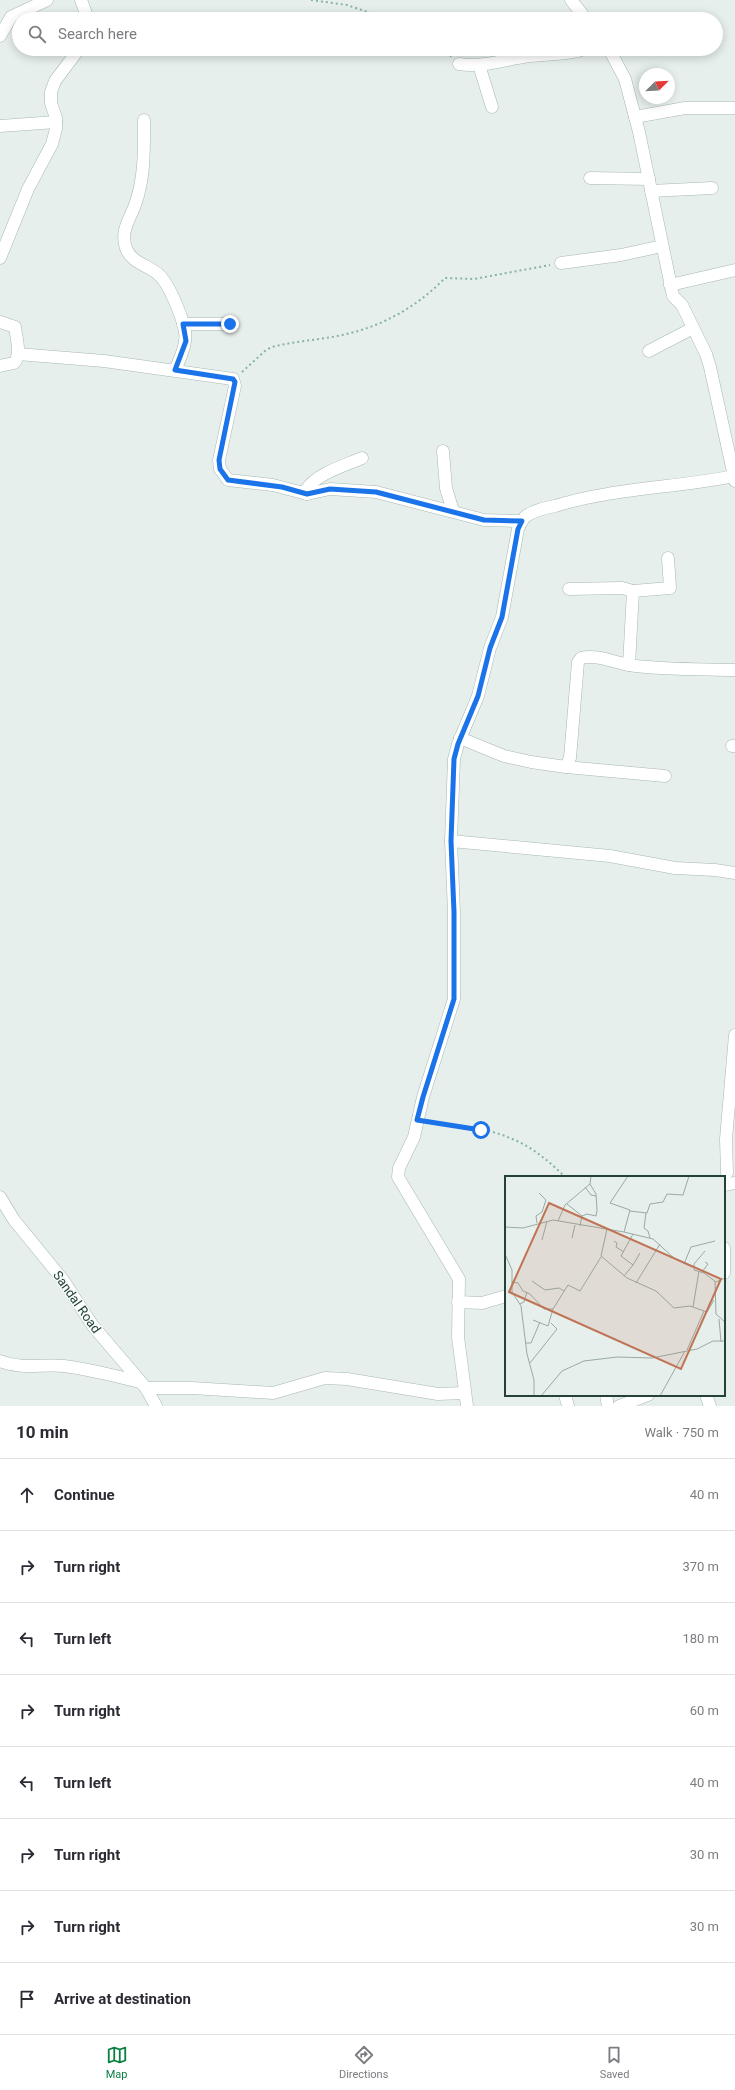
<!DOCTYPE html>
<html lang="en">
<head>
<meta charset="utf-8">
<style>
  body { margin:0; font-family:Roboto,sans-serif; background:#f7f7f7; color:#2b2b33 }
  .compass { position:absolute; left:639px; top:68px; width:36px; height:36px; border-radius:50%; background:#fff; box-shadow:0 2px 10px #0003; rotate:66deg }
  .stop { position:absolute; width:12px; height:12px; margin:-9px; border:3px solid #1a73e8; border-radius:50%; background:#fff }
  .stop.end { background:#1a73e8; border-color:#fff; box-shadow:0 1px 4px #0008 }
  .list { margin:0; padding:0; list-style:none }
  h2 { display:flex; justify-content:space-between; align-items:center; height:52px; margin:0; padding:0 16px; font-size:17px }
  h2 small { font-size:13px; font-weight:400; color:#7c7c81 }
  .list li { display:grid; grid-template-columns:26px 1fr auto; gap:12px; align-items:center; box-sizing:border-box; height:72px; padding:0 16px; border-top:1px solid #e1e1e2 }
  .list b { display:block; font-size:15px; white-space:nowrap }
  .list em { font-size:13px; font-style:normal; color:#7c7c81 }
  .icon { flex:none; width:22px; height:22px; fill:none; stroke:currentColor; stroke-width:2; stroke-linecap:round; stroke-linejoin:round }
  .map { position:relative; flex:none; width:735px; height:1406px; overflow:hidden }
  .search { position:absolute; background:#fff; box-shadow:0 2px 10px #0003; left:12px; right:12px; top:12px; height:44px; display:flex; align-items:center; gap:10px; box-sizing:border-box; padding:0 14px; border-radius:22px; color:#7c7c81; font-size:15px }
  .sheet { height:628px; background:#fff }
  nav { display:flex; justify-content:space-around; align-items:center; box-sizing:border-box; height:56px; border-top:1px solid #e1e1e2; background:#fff; font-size:11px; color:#7c7c81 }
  nav a { display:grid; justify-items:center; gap:2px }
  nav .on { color:#0b8043 }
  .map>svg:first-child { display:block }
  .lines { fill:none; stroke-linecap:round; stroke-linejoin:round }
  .minor-casing { stroke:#a8b8b2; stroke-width:13 }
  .path { stroke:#86b3a5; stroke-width:2; stroke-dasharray:2 3; stroke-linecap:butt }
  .minor { stroke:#fff; stroke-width:12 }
  .route { stroke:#1a73e8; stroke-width:5 }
  .labels { text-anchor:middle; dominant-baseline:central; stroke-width:3; stroke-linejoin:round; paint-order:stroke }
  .street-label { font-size:13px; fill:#24423a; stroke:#f7fbf9 }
  .inset-road { fill:none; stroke:#98aaa4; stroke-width:1 }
  .view { fill:#c07456; fill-opacity:0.15; stroke:#c07456; stroke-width:2 }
  .inset-edge { fill:none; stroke:#24423a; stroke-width:2 }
</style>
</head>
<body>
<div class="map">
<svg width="735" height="1406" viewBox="0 0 735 1406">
  <rect width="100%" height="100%" fill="#e6efeb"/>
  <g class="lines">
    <defs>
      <g id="minor">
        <polyline points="81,0 88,19"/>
        <polyline points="571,0 586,19"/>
        <polyline points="0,36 11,17 47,0"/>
        <polyline points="609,49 625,79 639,132 673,296 682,305 706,354 710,367 735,481"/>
        <path d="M459 64C482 68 506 59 530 56 548 54 567 55 585 49"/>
        <polyline points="479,65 492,107"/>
        <polyline points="635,117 685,108 735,108"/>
        <path d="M144 120C144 149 145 177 135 205 130 219 120 231 126 248 131 263 148 265 158 274 169 283 188 327 185 341 184 351 179 361 175 370"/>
        <polyline points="0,126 56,122"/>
        <polyline points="590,178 649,179"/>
        <polyline points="651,191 712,188"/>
        <polyline points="0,258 28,189 52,144 56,129 56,118 51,103 51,92 55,81 79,49"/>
        <polyline points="561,263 621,255 662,246"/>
        <polyline points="670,285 735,270"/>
        <path d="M0 322 15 327C16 337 22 355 14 363L0 366"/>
        <polyline points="183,324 230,324"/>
        <polyline points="649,351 693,328"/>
        <polyline points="18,354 104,361 233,379 235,386 219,460 220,469 228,480 273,485 307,494 330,489 376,492 484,520 522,521"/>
        <polyline points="443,451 446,488 453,511"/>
        <path d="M307 494 306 490C317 473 344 466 362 458"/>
        <polyline points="569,589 622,588 633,591"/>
        <polyline points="629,665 633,591 670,588 668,558"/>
        <path d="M460 738 504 756 531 762 566 767 570 758 578 662 581 658C596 654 613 662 629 665 663 670 700 669 735 670"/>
        <polyline points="732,746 735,746"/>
        <polyline points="566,767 665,776"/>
        <polyline points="451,841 610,856 675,868 715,870 735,873"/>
        <polyline points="727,1173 726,1139 735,1035"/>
        <polyline points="724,1185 735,1183"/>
        <polyline points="0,1197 14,1220 63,1280 93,1326 146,1388 156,1406"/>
        <polyline points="724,1248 724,1273"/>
        <polyline points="458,1302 482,1303 506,1296"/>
        <path d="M0 1361C24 1370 40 1364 64 1366 89 1369 115 1376 140 1382"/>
        <polyline points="146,1388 192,1388 273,1393 325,1378 347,1379 438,1394 465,1393"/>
        <polyline points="565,1395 568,1406"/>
        <polyline points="606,1395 608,1406"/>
        <polyline points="706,1395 710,1406"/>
        <path d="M467 1406 458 1337 459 1279 398 1177 399 1168 414 1137 423 1097 454 999V912L451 841 454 759 458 744 478 696 490 648 502 617 518 529C520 525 522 519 526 516 535 510 545 508 555 506 613 488 675 488 734 476"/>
        <polyline points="619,1406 648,1395"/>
      </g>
    </defs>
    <use href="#minor" class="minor-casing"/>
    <g class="path">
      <polyline points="311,0 347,5 388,19"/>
      <polyline points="442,49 452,57"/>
      <path d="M242 372 266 350 272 347C295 341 319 340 342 335 381 327 417 307 445 278L474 279 550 265"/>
      <path d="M429 1121C455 1126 485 1127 510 1138 531 1146 549 1161 565 1177"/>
    </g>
    <use href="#minor" class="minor"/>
  </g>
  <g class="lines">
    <polyline class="route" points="230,324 183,324 186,341 175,370 233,379 235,382 219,460 220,469 228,480 282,487 307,494 330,489 376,492 484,520 522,521 518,529 502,617 490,648 478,696 458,744 454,759 451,841 454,912 454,999 423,1097 417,1120 481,1130"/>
  </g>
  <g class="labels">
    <g class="street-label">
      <text transform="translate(77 1302) rotate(55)">Sandal Road</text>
    </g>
  </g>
  <g transform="translate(505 1176)">
    <rect width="220" height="220" fill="#e6efeb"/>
    <path class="inset-road" d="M80 11 86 19 91 20M62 28 77 40 75 50M125 35 142 37 145 28 158 26 162 18 178 19 184 0M141 37 139 52 143 55 145 62M77 40 82 38 91 40 92 34 91 18 85 8 86 0M53 45 60 29 85 8M32 47 31 40 37 36 41 24 34 17M0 51 18 52 48 44 119 56 148 63 170 83 187 91M102 53 96 80 122 102 151 115 169 132 185 130 202 136 209 124M119 56 125 34 105 27 123 0M67 62 70 49M37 64 42 45M109 65 112 67 111 71 119 76M200 75 189 88V94L199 97 211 106 220 102M0 78 7 94V116L16 130 22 178 29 204V220M179 88 186 71 210 65M128 89 135 77M197 96 203 88 200 86M119 100 128 89 116 80 128 58M27 105 40 114 54 112 59 115M210 105 211 138 220 146M7 106 13 107 18 115 25 118 39 133H48M131 107 155 68M15 128 19 126 22 116M188 131 194 95M214 143 216 166M28 144 43 150 48 133 63 109 75 115 96 81M21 167H26L35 146M182 174 199 135M25 187 52 153 46 147M36 220 57 195 79 185 112 181 147 182 192 173 208 165H220M155 220 180 175"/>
    <path class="view" d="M44 27 216 103 176 193 4 116Z"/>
    <rect width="220" height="220" class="inset-edge"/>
  </g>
</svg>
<svg class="compass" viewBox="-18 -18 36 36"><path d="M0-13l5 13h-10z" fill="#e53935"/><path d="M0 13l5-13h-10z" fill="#7c7c81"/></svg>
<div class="stop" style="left:481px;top:1130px"></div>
<div class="stop end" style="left:230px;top:324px"></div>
<div class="search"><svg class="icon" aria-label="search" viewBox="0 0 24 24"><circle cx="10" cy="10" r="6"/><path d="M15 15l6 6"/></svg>Search here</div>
</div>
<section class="sheet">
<h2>10 min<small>Walk · 750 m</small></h2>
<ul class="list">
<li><svg class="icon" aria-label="ahead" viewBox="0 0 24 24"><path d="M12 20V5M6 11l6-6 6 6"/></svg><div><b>Continue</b></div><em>40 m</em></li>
<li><svg class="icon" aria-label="right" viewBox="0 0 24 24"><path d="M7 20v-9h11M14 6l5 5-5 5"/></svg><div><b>Turn right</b></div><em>370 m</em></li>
<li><svg class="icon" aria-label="left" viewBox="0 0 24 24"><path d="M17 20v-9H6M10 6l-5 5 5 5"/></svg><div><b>Turn left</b></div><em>180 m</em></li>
<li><svg class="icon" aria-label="right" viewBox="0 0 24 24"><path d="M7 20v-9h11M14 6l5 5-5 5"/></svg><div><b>Turn right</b></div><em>60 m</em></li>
<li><svg class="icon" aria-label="left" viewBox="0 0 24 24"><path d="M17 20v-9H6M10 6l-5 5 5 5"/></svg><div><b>Turn left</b></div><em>40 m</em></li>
<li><svg class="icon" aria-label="right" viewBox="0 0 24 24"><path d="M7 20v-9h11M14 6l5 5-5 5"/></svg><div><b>Turn right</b></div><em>30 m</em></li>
<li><svg class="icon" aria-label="right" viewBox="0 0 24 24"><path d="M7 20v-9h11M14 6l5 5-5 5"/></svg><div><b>Turn right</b></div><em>30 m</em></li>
<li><svg class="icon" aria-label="arrive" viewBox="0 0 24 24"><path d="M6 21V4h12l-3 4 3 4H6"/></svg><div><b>Arrive at destination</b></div></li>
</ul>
</section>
<nav>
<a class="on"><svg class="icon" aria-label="map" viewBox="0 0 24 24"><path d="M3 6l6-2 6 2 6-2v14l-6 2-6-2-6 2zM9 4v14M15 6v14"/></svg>Map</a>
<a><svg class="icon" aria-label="directions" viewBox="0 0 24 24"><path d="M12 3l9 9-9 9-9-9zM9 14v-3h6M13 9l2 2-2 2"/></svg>Directions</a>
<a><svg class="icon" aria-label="saved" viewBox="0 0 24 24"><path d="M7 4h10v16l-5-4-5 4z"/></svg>Saved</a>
</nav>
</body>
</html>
